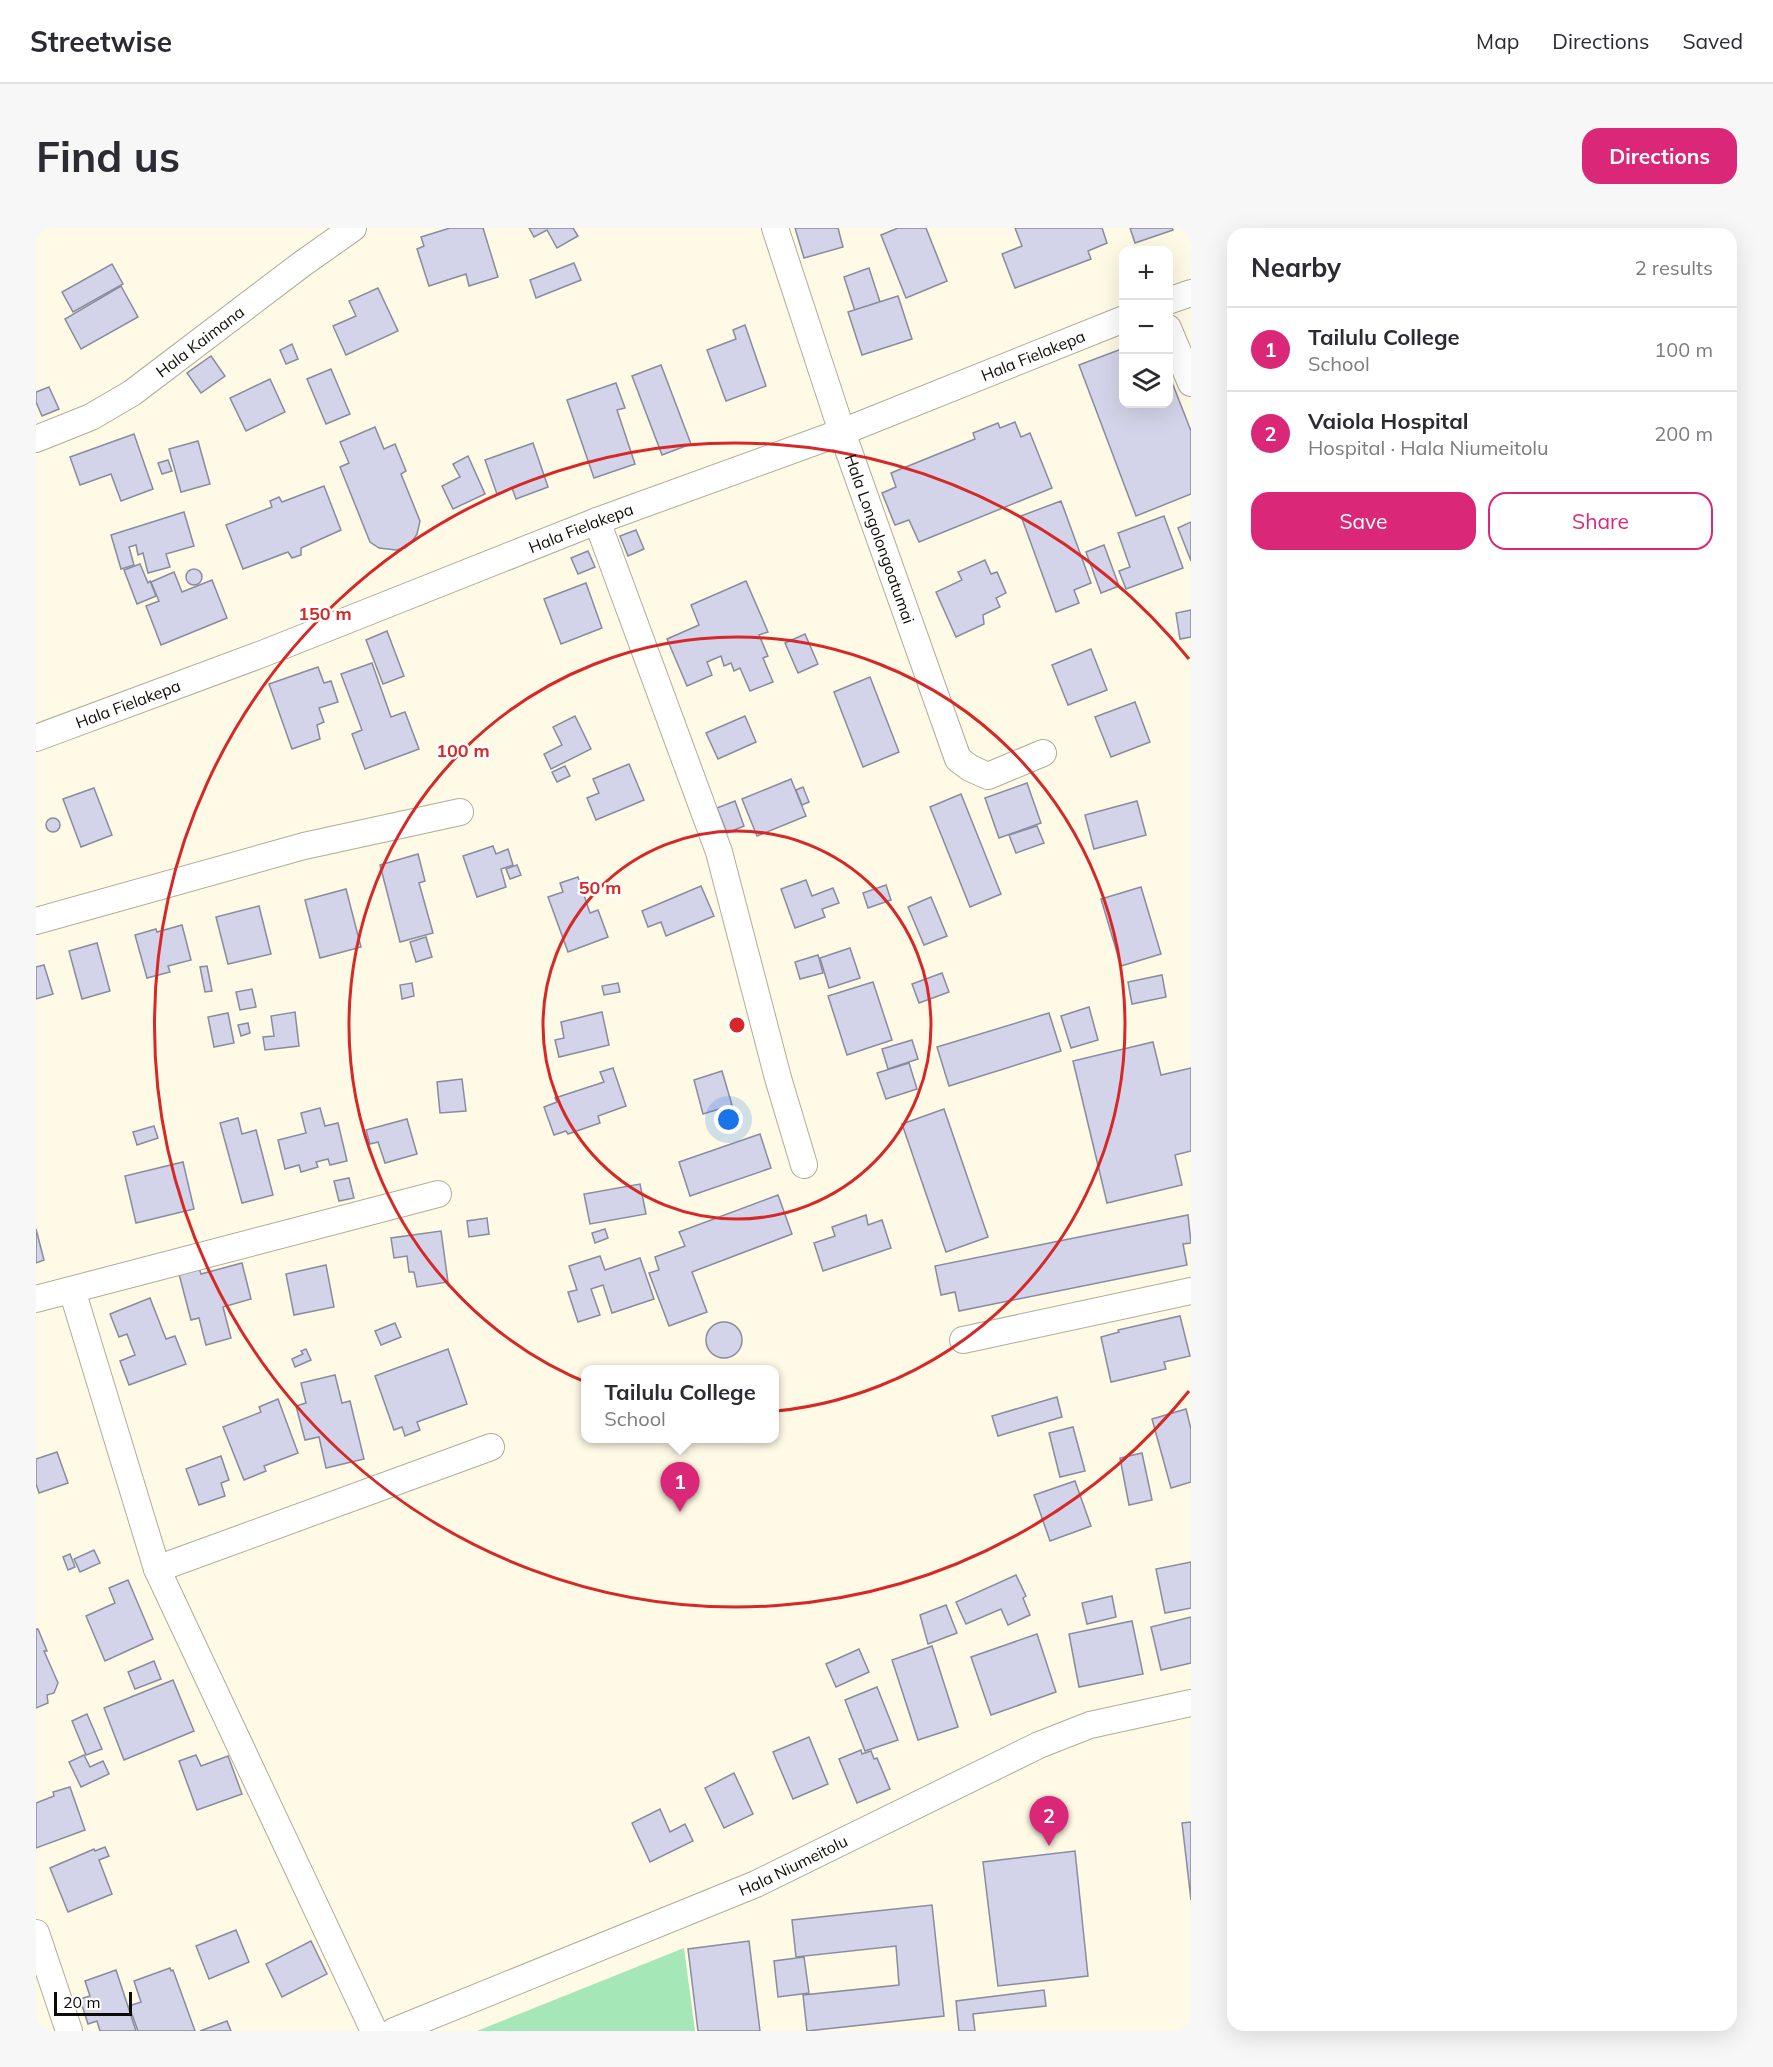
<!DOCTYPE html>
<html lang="en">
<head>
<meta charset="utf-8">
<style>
  body { margin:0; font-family:Mulish,sans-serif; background:#f7f7f7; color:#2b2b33 }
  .controls { position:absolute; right:18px; top:18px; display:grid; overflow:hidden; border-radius:12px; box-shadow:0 6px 24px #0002 }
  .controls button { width:54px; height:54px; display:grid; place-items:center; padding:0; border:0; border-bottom:2px solid #e1e1e2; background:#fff; color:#2b2b33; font:30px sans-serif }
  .scale { position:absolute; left:18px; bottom:15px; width:78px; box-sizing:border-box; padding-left:6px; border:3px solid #0d0b05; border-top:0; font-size:16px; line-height:21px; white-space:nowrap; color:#0d0b05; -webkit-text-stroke:4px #fff; paint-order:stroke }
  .you { position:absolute; left:693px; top:892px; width:21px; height:21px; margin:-15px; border:4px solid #fff; border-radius:50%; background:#1a73e8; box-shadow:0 0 0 9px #1a73e833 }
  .badge { display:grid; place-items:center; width:39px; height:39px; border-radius:50%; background:#db2777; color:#fff; font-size:20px; font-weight:700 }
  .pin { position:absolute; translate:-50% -50px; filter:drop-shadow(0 2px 3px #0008) }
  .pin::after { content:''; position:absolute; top:32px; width:21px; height:18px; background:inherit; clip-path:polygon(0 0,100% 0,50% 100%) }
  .popup { position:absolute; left:545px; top:1137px; width:198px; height:78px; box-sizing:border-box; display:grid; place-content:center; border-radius:12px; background:#fff; filter:drop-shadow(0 2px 4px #0005); font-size:20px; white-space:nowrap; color:#7c7c81 }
  .popup b { font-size:22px; color:#2b2b33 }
  .popup::after { content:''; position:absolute; left:50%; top:100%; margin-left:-12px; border:12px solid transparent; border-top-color:#fff }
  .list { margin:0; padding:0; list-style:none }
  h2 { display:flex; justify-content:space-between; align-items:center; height:78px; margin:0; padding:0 24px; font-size:26px }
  h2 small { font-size:20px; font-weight:400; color:#7c7c81 }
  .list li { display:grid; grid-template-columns:39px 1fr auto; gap:18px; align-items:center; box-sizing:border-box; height:84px; padding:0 24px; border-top:2px solid #e1e1e2 }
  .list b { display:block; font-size:22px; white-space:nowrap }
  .list p { margin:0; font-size:20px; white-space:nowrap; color:#7c7c81 }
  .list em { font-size:20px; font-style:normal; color:#7c7c81 }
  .actions { display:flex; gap:12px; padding:18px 24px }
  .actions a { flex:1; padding:14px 0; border:2px solid #db2777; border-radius:18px; text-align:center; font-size:21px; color:#db2777 }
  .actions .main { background:#db2777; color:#fff }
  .icon { flex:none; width:33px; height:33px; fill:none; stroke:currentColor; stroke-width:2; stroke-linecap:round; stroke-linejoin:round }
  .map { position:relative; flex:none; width:1155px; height:1803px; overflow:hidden; border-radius:18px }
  header { display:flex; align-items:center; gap:36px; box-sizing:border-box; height:84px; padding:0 30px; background:#fff; border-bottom:2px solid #e1e1e2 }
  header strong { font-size:28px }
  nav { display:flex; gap:33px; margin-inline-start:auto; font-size:21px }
  .intro { display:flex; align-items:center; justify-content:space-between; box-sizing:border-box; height:144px; padding:0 36px }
  h1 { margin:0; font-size:42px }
  .button { padding:15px 27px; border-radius:18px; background:#db2777; color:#fff; font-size:21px; font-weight:700 }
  main { display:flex; gap:36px; padding:0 36px }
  aside { flex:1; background:#fff; border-radius:18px; box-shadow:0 6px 24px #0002 }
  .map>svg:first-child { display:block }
  .green { fill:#a5e7b6 }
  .building { fill:#d3d4e9; stroke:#898b9e; stroke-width:1.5 }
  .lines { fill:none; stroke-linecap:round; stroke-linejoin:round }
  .minor-casing { stroke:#b0ac99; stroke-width:28 }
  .minor { stroke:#fff; stroke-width:26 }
  .ring { fill:none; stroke:#d62828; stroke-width:3 }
  .labels { text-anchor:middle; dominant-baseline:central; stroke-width:5; stroke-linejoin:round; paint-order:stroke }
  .street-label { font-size:16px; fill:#0d0b05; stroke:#fff }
  .centre { fill:#d62828; stroke:#fff; stroke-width:3 }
  .ring-label { font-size:18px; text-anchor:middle; font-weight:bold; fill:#d62828; stroke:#fff; stroke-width:5; stroke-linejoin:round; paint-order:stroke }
</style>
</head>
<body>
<header>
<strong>Streetwise</strong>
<nav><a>Map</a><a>Directions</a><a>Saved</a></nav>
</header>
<div class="intro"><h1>Find us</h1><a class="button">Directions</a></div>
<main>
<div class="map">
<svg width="1155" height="1803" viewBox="0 0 1155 1803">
  <rect width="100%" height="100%" fill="#fefae5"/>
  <polygon class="green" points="648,1720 659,1803 441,1803"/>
  <g class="building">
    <polygon points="414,0 447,0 462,49 433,58 430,46 393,58 381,21 388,18 385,9"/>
    <polygon points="493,0 537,0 542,8 521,20 511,2 498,9"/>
    <polygon points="759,0 802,0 807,19 768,30"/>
    <polygon points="862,0 890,0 911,53 870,70 845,7"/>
    <polygon points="979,0 1066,0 1071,15 1052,23 1055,31 979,60 966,26 986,18"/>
    <polygon points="1094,0 1136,0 1137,2 1099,15"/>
    <polygon points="538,35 545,52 500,70 494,52"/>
    <polygon points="76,36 87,56 37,84 26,64"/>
    <polygon points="833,40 844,74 819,83 808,49"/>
    <polygon points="85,58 102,89 45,121 29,91"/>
    <polygon points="342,60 362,103 310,127 297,98 320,88 313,73"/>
    <polygon points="862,68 876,111 826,127 812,84"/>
    <polygon points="709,97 730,158 690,173 671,122 700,111 697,102"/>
    <polygon points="256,116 262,131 250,136 244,122"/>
    <polygon points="1088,120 1088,176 1132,176 1132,144 1155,203 1155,266 1100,288 1043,137"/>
    <polygon points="175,128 189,148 165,165 151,145"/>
    <polygon points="625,137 655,216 626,227 596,148"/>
    <polygon points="295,141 314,186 290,196 271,151"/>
    <polygon points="234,151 249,184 210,203 194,170"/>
    <polygon points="580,155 589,180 581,182 599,236 558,250 531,172"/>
    <polygon points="13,159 23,181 6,188 0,174 0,164"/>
    <polygon points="979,194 985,209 994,205 1016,260 883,314 873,292 859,297 846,265 860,259 855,245 939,211 937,205 962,195 964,200"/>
    <polygon points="339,199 348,221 359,216 370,243 365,246 384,293 381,306 376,314 369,320 360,322 343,320 334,314 304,239 313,235 304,214"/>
    <polygon points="98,206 117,261 85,273 75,246 44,257 34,229"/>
    <polygon points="162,213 174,256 145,264 133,221"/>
    <polygon points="497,215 512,259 480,271 476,260 461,266 449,232"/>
    <polygon points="432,228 449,266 417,281 406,258 424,249 417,236"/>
    <polygon points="132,232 136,243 126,246 122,235"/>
    <polygon points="288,258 305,302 265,320 265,327 256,330 252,324 207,341 190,297 236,279 234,273 243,269 246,274"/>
    <polygon points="1025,273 1055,355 1038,362 1043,375 1020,384 985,288"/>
    <polygon points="148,284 158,318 130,326 134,339 112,345 107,325 102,327 100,317 93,319 98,337 85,341 75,307"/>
    <polygon points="1128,288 1147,340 1090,361 1083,343 1094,339 1082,305"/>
    <polygon points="1155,294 1155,333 1142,300"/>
    <polygon points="600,302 608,321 592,328 584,308"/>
    <polygon points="1068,317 1083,358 1065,365 1050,324"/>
    <polygon points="552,323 559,339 542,346 535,330"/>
    <polygon points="949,332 955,346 961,344 970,365 960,370 964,379 947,387 948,396 920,409 900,364 926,352 922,344"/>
    <polygon points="104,336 112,355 114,353 120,368 101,376 88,342"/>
    <circle cx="158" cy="349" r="8"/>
    <polygon points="138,344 146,364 176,352 191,390 125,417 110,378 123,373 115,354"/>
    <polygon points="710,353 732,404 723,407 732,428 727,430 737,454 714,463 704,440 698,443 695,435 688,438 685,428 671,434 676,447 651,458 631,411 663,397 655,377"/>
    <polygon points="550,355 566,400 525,416 508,371"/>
    <polygon points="1155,382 1155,409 1144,411 1140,385"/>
    <polygon points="351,403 368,448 347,456 330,412"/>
    <polygon points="769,406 782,436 762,445 749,415"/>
    <polygon points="1055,421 1071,462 1032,477 1016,437"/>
    <polygon points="336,435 355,489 369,484 383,521 329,541 316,506 326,502 305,446"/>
    <polygon points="282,439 288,455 295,453 302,474 283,480 288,494 281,497 284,511 256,521 233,456"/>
    <polygon points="834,449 863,524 827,539 798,464"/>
    <polygon points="1099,474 1114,514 1075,529 1059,489"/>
    <polygon points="539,488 555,521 515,541 508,526 526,517 517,499"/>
    <polygon points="709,488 720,514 682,531 670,505"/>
    <polygon points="593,536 608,572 560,592 551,570 563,565 557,551"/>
    <polygon points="529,538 534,548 521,554 516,544"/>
    <polygon points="755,551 770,588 721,608 706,571"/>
    <polygon points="991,555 1005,595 963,610 949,570"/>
    <polygon points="767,559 773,574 766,577 760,562"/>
    <polygon points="58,560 76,607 45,619 27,571"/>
    <polygon points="925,566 965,666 934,679 894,579"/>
    <polygon points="699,573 708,598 691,605 681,580"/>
    <polygon points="1101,573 1110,607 1058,621 1049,587"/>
    <circle cx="17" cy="597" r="7"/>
    <polygon points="1001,598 1008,615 980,625 973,607"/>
    <polygon points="457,618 460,626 472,621 477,637 465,641 470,659 441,669 427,628"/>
    <polygon points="382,626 389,653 383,655 397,705 364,714 344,637"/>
    <polygon points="481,637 485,647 474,651 470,641"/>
    <polygon points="542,649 554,685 562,682 572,709 532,724 512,669 527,664 524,655"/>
    <polygon points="770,652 776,668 797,660 803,675 786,681 789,689 759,700 745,661"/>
    <polygon points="850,657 855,672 832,680 827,665"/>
    <polygon points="665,658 678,688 630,708 625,694 612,699 606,683"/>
    <polygon points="1105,659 1125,726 1085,738 1065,671"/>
    <polygon points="310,661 325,719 284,730 269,672"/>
    <polygon points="895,669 911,708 888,717 872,679"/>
    <polygon points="223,678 235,726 192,736 180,689"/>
    <polygon points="146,697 155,732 132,738 134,744 111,750 99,707 120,701 121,704"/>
    <polygon points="390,709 396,729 380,734 374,714"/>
    <polygon points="61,715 74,763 46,771 33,723"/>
    <polygon points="814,720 824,750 793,760 784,730"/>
    <polygon points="782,727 787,745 764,751 759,734"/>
    <polygon points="8,737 17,766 0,771 0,739"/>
    <polygon points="171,738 176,763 169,764 164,739"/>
    <polygon points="906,745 913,764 883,775 876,756"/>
    <polygon points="1126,747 1130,769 1096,776 1092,754"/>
    <polygon points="837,754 856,812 811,827 792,768"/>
    <polygon points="376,755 378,768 366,771 364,757"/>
    <polygon points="582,755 584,764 568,767 566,758"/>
    <polygon points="216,761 220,779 204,782 200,764"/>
    <polygon points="1053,779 1062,812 1035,820 1025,788"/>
    <polygon points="259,784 263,818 229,822 227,809 238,808 235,788"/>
    <polygon points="566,784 573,817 523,829 519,812 528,810 525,794"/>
    <polygon points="192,785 198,815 178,819 172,789"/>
    <polygon points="1013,785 1025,823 913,858 901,819"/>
    <polygon points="212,795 214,805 205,808 202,797"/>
    <polygon points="876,812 882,831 852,841 846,821"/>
    <polygon points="1117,814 1125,847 1155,840 1155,923 1139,927 1146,957 1071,975 1037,833"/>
    <polygon points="873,835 881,861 850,871 841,845"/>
    <polygon points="577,840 590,878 562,888 564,895 532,906 530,903 518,907 508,879 521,874 519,870 568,854 564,844"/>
    <polygon points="686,843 696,877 667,886 658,852"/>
    <polygon points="426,851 430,883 404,885 401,854"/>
    <polygon points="284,880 289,898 302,895 311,933 294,937 292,931 280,934 282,939 265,944 263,937 249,941 242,912 270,905 265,885"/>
    <polygon points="908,881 952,1009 910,1024 866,896"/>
    <polygon points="202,890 206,906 220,902 237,967 206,975 184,895"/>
    <polygon points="371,891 381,926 349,935 342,914 334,916 330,902"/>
    <polygon points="118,898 122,910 101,917 97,904"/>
    <polygon points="724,906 735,940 654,968 643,934"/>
    <polygon points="147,934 158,981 100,995 89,948"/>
    <polygon points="313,950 318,970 303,973 298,953"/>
    <polygon points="604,956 610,986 554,996 548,966"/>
    <polygon points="742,967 756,1006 656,1044 671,1084 633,1098 613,1045 623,1042 619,1029 649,1018 643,1004"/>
    <polygon points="830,987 832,997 846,992 855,1020 787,1043 778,1015 799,1008 796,999"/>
    <polygon points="1152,987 1155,1015 1147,1016 1151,1037 923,1083 919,1064 905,1067 899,1038"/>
    <polygon points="451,990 453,1006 433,1009 431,993"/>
    <polygon points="0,1001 8,1032 0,1035"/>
    <polygon points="569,1001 572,1010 559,1015 556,1005"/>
    <polygon points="405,1003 412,1054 381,1059 378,1044 373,1044 371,1028 358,1030 355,1010"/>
    <polygon points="564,1028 569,1042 604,1030 618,1071 576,1085 567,1057 555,1061 564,1087 542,1094 532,1064 541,1062 533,1038"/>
    <polygon points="206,1035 215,1071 187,1079 195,1110 170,1117 163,1090 155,1092 143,1046 163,1040 165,1046"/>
    <polygon points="290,1037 298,1079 258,1087 250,1046"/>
    <polygon points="114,1070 130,1111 139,1108 150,1136 93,1157 84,1133 99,1127 91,1106 83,1109 74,1086"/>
    <polygon points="1144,1088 1154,1128 1128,1134 1130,1141 1075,1154 1065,1109 1083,1104 1082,1102"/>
    <circle cx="688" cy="1112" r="18"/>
    <polygon points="359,1095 365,1109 345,1117 339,1103"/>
    <polygon points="270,1121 275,1132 259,1139 256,1131 267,1126 265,1123"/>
    <polygon points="412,1121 431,1176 381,1194 384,1202 369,1208 366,1199 358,1202 339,1148"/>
    <polygon points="299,1147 306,1175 314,1173 328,1231 290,1240 283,1209 269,1212 260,1178 270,1175 265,1155"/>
    <polygon points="1021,1169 1026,1189 962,1208 956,1188"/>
    <polygon points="242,1171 262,1225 228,1238 230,1243 208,1252 187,1199 225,1184 223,1179"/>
    <polygon points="1150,1181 1155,1201 1155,1254 1135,1260 1116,1191"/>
    <polygon points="1037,1199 1049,1243 1024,1249 1013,1205"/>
    <polygon points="21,1224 32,1255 3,1265 0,1256 0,1231"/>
    <polygon points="1106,1225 1116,1272 1093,1277 1084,1230"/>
    <polygon points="185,1228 193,1252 185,1255 189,1268 163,1277 150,1241"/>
    <polygon points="1039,1253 1055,1298 1014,1313 998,1267"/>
    <polygon points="58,1322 64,1335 44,1344 38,1331"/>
    <polygon points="34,1326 39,1339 32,1342 27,1329"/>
    <polygon points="1155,1334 1155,1380 1129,1385 1120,1341"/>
    <polygon points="980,1347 990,1368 987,1370 994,1387 972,1397 965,1381 930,1396 920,1374"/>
    <polygon points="92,1352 117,1411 69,1433 50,1388 79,1375 73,1360"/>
    <polygon points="1076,1368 1080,1389 1051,1396 1046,1375"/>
    <polygon points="910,1377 921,1405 892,1416 884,1387"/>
    <polygon points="1155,1389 1155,1435 1125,1442 1115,1399"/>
    <polygon points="1096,1393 1107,1446 1043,1459 1033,1406"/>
    <polygon points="0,1401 2,1401 11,1423 8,1423 22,1455 18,1465 11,1467 12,1475 0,1480"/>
    <polygon points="1001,1406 1020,1464 955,1487 935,1429"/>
    <polygon points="896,1418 922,1499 882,1512 856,1432"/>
    <polygon points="823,1421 833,1444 800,1459 790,1436"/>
    <polygon points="118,1433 125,1451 99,1461 92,1444"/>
    <polygon points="137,1452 158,1503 88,1532 68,1480"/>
    <polygon points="841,1459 862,1512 829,1523 809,1472"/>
    <polygon points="51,1486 66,1521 50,1527 36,1493"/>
    <polygon points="773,1509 792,1556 757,1571 737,1524"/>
    <polygon points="825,1522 826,1526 835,1523 838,1531 841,1530 854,1561 821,1575 803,1531"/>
    <polygon points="48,1527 54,1539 67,1533 73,1546 45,1559 33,1534"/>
    <polygon points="160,1527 165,1538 192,1528 206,1566 161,1582 143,1533"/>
    <polygon points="698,1545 717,1586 688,1600 669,1560"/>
    <polygon points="34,1559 49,1602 0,1620 0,1575 18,1568 17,1564"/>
    <polygon points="624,1581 634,1604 649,1596 657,1613 614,1634 596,1595"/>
    <polygon points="1155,1594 1155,1672 1146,1595"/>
    <polygon points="69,1619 73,1628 63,1632 76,1666 32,1684 14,1640 58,1621 59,1623"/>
    <polygon points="1039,1623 1052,1748 962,1758 947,1634"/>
    <polygon points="896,1677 908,1788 771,1803 767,1767 863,1757 860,1718 760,1729 756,1692"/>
    <polygon points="200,1702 213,1734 173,1751 160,1718"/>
    <polygon points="275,1713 291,1746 246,1769 230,1736"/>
    <polygon points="713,1713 724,1803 662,1803 652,1721"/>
    <polygon points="768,1729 773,1765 742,1769 738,1733"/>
    <polygon points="134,1740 135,1743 137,1742 159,1803 102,1803 93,1778 105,1774 98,1753"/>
    <polygon points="80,1742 100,1803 64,1803 61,1793 52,1796 44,1771 54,1768 49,1753"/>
    <polygon points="1008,1762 1010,1778 937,1786 939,1803 923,1803 920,1773"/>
    <polygon points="191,1793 195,1803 164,1803"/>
  </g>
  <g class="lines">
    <defs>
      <g id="minor">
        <path id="s1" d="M739 0 806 204 922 531 934 540 952 548 1007 525"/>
        <polyline points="1132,73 1155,65"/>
        <polyline points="1132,100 1155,155"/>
        <path id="s2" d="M0 211 55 189 96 165 266 36 317 0"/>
        <polyline points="561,293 683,624 742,850 768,937"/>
        <path id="s3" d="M0 510 226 426 561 293 806 204 1088 91"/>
        <polyline points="0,693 268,618 424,584"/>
        <polyline points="36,1062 121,1341 338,1803"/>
        <polyline points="0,1071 402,966"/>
        <polyline points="927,1112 1155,1063"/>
        <polyline points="121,1341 455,1219"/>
        <polyline points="0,1705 33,1803"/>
        <path id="s4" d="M358 1803 720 1656 1003 1517 1054 1497 1155 1475"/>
      </g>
    </defs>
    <use href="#minor" class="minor-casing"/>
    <use href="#minor" class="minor"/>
  </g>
  <g class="ring">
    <circle cx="701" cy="797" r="194"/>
    <circle cx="701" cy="797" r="388"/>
    <path d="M1153 1163A582 582 0 1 1 1153 431"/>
  </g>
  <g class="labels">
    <g class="street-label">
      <text stroke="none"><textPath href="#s2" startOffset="192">Hala Kaimana</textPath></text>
      <text stroke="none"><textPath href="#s3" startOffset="1068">Hala Fielakepa</textPath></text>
      <text stroke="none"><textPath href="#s3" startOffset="584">Hala Fielakepa</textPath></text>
      <text stroke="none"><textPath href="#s1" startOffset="328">Hala Longolongoatumai</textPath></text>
      <text stroke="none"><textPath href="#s3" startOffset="98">Hala Fielakepa</textPath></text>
      <text stroke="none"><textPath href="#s4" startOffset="432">Hala Niumeitolu</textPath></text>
    </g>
  </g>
  <circle cx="701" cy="797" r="9" class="centre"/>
  <g class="ring-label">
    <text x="289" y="392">150 m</text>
    <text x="427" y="529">100 m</text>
    <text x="564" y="666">50 m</text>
  </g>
</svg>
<div class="controls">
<button>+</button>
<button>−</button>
<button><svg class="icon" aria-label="layers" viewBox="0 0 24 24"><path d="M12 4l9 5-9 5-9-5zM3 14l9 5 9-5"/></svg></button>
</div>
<div class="scale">20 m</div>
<div class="you"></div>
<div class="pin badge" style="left:644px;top:1284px">1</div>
<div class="popup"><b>Tailulu College</b>School</div>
<div class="pin badge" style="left:1013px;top:1618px">2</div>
</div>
<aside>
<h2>Nearby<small>2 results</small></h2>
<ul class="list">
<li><span class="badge">1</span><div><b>Tailulu College</b><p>School</p></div><em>100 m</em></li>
<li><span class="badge">2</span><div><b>Vaiola Hospital</b><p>Hospital · Hala Niumeitolu</p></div><em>200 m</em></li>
</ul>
<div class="actions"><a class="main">Save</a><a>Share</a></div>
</aside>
</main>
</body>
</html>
